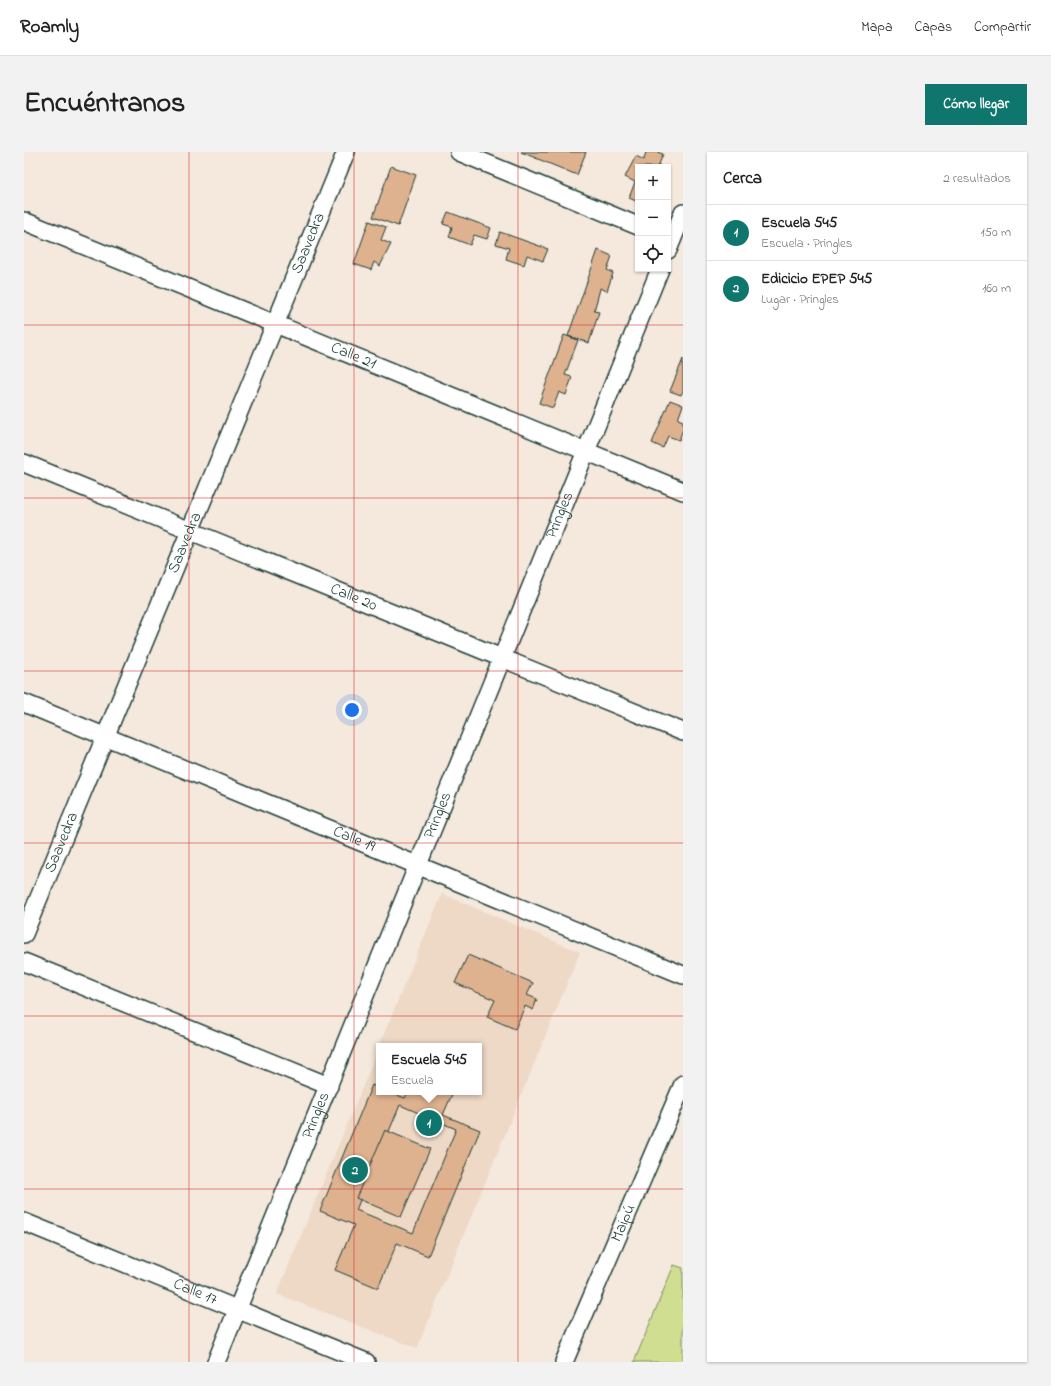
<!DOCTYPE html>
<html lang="es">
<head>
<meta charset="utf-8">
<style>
  body { margin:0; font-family:"Indie Flower",sans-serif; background:#f2f2f2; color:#222 }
  .controls { position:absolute; right:12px; top:12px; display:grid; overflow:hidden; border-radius:0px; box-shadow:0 1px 3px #0004 }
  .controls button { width:36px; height:36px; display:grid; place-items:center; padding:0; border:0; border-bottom:1px solid #e0e0e0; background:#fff; color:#222; font:20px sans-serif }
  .you { position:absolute; left:328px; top:558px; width:14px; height:14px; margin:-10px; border:3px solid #fff; border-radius:50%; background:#1a73e8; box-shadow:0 0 0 6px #1a73e833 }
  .badge { display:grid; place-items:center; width:26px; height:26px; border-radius:50%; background:#0f766e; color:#fff; font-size:13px; font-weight:700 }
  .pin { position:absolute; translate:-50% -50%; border:2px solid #fff; box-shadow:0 1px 4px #0006 }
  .popup { position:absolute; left:352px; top:891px; width:106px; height:52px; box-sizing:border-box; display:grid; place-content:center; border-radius:0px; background:#fff; filter:drop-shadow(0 1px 3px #0005); font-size:13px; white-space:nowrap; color:#767676 }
  .popup b { font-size:15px; color:#222 }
  .popup::after { content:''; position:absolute; left:50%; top:100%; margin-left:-8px; border:8px solid transparent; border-top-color:#fff }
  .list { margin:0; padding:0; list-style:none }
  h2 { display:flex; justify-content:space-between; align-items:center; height:52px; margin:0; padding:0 16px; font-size:17px }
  h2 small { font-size:13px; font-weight:400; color:#767676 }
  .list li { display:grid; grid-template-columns:26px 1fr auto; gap:12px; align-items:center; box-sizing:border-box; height:56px; padding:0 16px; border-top:1px solid #e0e0e0 }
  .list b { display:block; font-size:15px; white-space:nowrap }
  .list p { margin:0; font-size:13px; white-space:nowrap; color:#767676 }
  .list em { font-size:13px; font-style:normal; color:#767676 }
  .icon { flex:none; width:22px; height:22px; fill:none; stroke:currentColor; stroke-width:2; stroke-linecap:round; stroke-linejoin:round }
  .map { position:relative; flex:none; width:659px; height:1210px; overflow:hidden; border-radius:0px }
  header { display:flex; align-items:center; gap:24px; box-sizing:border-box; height:56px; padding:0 20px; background:#fff; border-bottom:1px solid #e0e0e0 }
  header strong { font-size:19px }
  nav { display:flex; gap:22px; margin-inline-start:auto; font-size:14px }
  .intro { display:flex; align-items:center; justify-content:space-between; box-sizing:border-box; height:96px; padding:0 24px }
  h1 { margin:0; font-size:28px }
  .button { padding:10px 18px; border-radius:0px; background:#0f766e; color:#fff; font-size:14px; font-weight:700 }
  main { display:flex; gap:24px; padding:0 24px }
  aside { flex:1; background:#fff; border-radius:0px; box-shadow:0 1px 3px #0004 }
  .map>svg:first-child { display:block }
  .built { fill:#eed8c6 }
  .green { fill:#cfde91; stroke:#778e62 }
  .building { fill:#deb28f; stroke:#1f3d34; fill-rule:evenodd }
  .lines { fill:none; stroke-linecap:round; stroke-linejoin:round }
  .street-casing { stroke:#1f3d34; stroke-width:20 }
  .street { stroke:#fff; stroke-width:17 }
  .grid { fill:none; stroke:#d62828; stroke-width:1; stroke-opacity:0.55 }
  .labels { text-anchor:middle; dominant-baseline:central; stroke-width:4; stroke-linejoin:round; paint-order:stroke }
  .street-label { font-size:16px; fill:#1f3d34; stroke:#fff }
</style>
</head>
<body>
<header>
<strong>Roamly</strong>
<nav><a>Mapa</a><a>Capas</a><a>Compartir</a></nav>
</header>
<div class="intro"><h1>Encuéntranos</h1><a class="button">Cómo llegar</a></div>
<main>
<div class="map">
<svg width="659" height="1210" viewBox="0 0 659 1210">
  <rect width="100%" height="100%" fill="#f5e8dd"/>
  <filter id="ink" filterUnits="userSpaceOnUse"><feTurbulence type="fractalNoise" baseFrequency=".025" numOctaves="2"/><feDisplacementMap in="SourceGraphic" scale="8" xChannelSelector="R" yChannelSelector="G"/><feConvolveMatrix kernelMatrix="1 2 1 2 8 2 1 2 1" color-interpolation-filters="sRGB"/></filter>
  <g filter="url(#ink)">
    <polygon class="built" points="418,742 556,800 393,1196 253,1142 355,895 355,940 455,940 455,894 355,894"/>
    <polygon class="green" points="650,1113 659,1116 659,1210 610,1210"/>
    <g class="building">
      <polygon points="497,0 562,0 553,23"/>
      <polygon points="622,0 633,0 639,2 634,15 614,15 614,50 605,46 611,30 601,25 612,4 620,8"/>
      <polygon points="367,14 392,23 374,74 349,65"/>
      <polygon points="424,60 467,76 463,87 450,83 446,93 425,85 428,75 419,72"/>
      <polygon points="345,69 362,75 357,88 367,92 356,114 350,110 347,118 330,112"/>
      <polygon points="476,80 524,97 519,109 503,103 500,113 482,107 485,96 472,92"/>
      <polygon points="574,98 588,104 583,118 589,121 583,139 576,136 576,137 570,159 575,160 565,191 544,184"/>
      <polygon points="540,183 554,188 541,223 548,225 542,243 535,240 529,256 515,251"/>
      <polygon points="659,207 659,239 657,243 646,239"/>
      <polygon points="646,248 659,253 654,267 659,269 659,277 655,288 644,284 639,296 628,291"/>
      <polygon points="444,803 509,831 503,843 513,847 509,858 501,854 491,877 463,865 471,848 431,831"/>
      <path d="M348 933 355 936V940H365L381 946 384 940H429L419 963 456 978 404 1104 373 1091 354 1136 311 1118 330 1073 296 1059ZM376 953 432 977 389 1081 332 1058Z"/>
      <polygon points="361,978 406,997 377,1065 332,1046"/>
    </g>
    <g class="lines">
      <defs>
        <g id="street">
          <polyline points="435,0 614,74"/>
          <path id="s1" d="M0 69 659 339"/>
          <polyline points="644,98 659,61"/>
          <path id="s2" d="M0 311 659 580"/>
          <path id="s3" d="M0 551 659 823"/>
          <path id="s4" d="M0 782 322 0"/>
          <polyline points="0,810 305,934"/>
          <path id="s5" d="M0 1070 342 1210"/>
          <path id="s6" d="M192 1210 636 117"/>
          <path id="s7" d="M540 1210 659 932"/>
        </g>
      </defs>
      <use href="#street" class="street-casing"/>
      <use href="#street" class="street"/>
    </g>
  </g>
  <path class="grid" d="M165 0V1210M330 0V1210M494 0V1210M0 173H659M0 346H659M0 519H659M0 691H659M0 864H659M0 1037H659"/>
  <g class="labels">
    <g class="street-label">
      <text stroke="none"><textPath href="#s4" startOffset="747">Saavedra</textPath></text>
      <text stroke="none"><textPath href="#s1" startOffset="356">Calle 21</textPath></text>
      <text stroke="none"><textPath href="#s6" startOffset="914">Pringles</textPath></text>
      <text stroke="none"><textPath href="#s4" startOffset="423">Saavedra</textPath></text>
      <text stroke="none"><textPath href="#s2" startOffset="356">Calle 20</textPath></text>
      <text stroke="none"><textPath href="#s6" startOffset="590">Pringles</textPath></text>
      <text stroke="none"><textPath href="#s3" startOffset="357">Calle 19</textPath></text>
      <text stroke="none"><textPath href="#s4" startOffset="99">Saavedra</textPath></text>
      <text stroke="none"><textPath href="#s6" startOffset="266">Pringles</textPath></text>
      <text stroke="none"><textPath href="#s7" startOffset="151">Maipú</textPath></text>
      <text stroke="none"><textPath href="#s5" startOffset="185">Calle 17</textPath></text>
    </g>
  </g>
</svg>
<div class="controls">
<button>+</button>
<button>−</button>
<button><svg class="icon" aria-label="locate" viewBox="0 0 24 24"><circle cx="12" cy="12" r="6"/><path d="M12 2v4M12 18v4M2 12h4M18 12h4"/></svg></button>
</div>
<div class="you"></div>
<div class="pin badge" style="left:405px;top:971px">1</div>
<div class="popup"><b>Escuela 545</b>Escuela</div>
<div class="pin badge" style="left:331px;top:1018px">2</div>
</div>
<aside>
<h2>Cerca<small>2 resultados</small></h2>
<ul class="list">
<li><span class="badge">1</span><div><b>Escuela 545</b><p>Escuela · Pringles</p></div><em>150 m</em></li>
<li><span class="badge">2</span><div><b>Edicicio EPEP 545</b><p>Lugar · Pringles</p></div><em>160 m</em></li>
</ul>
</aside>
</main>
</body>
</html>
